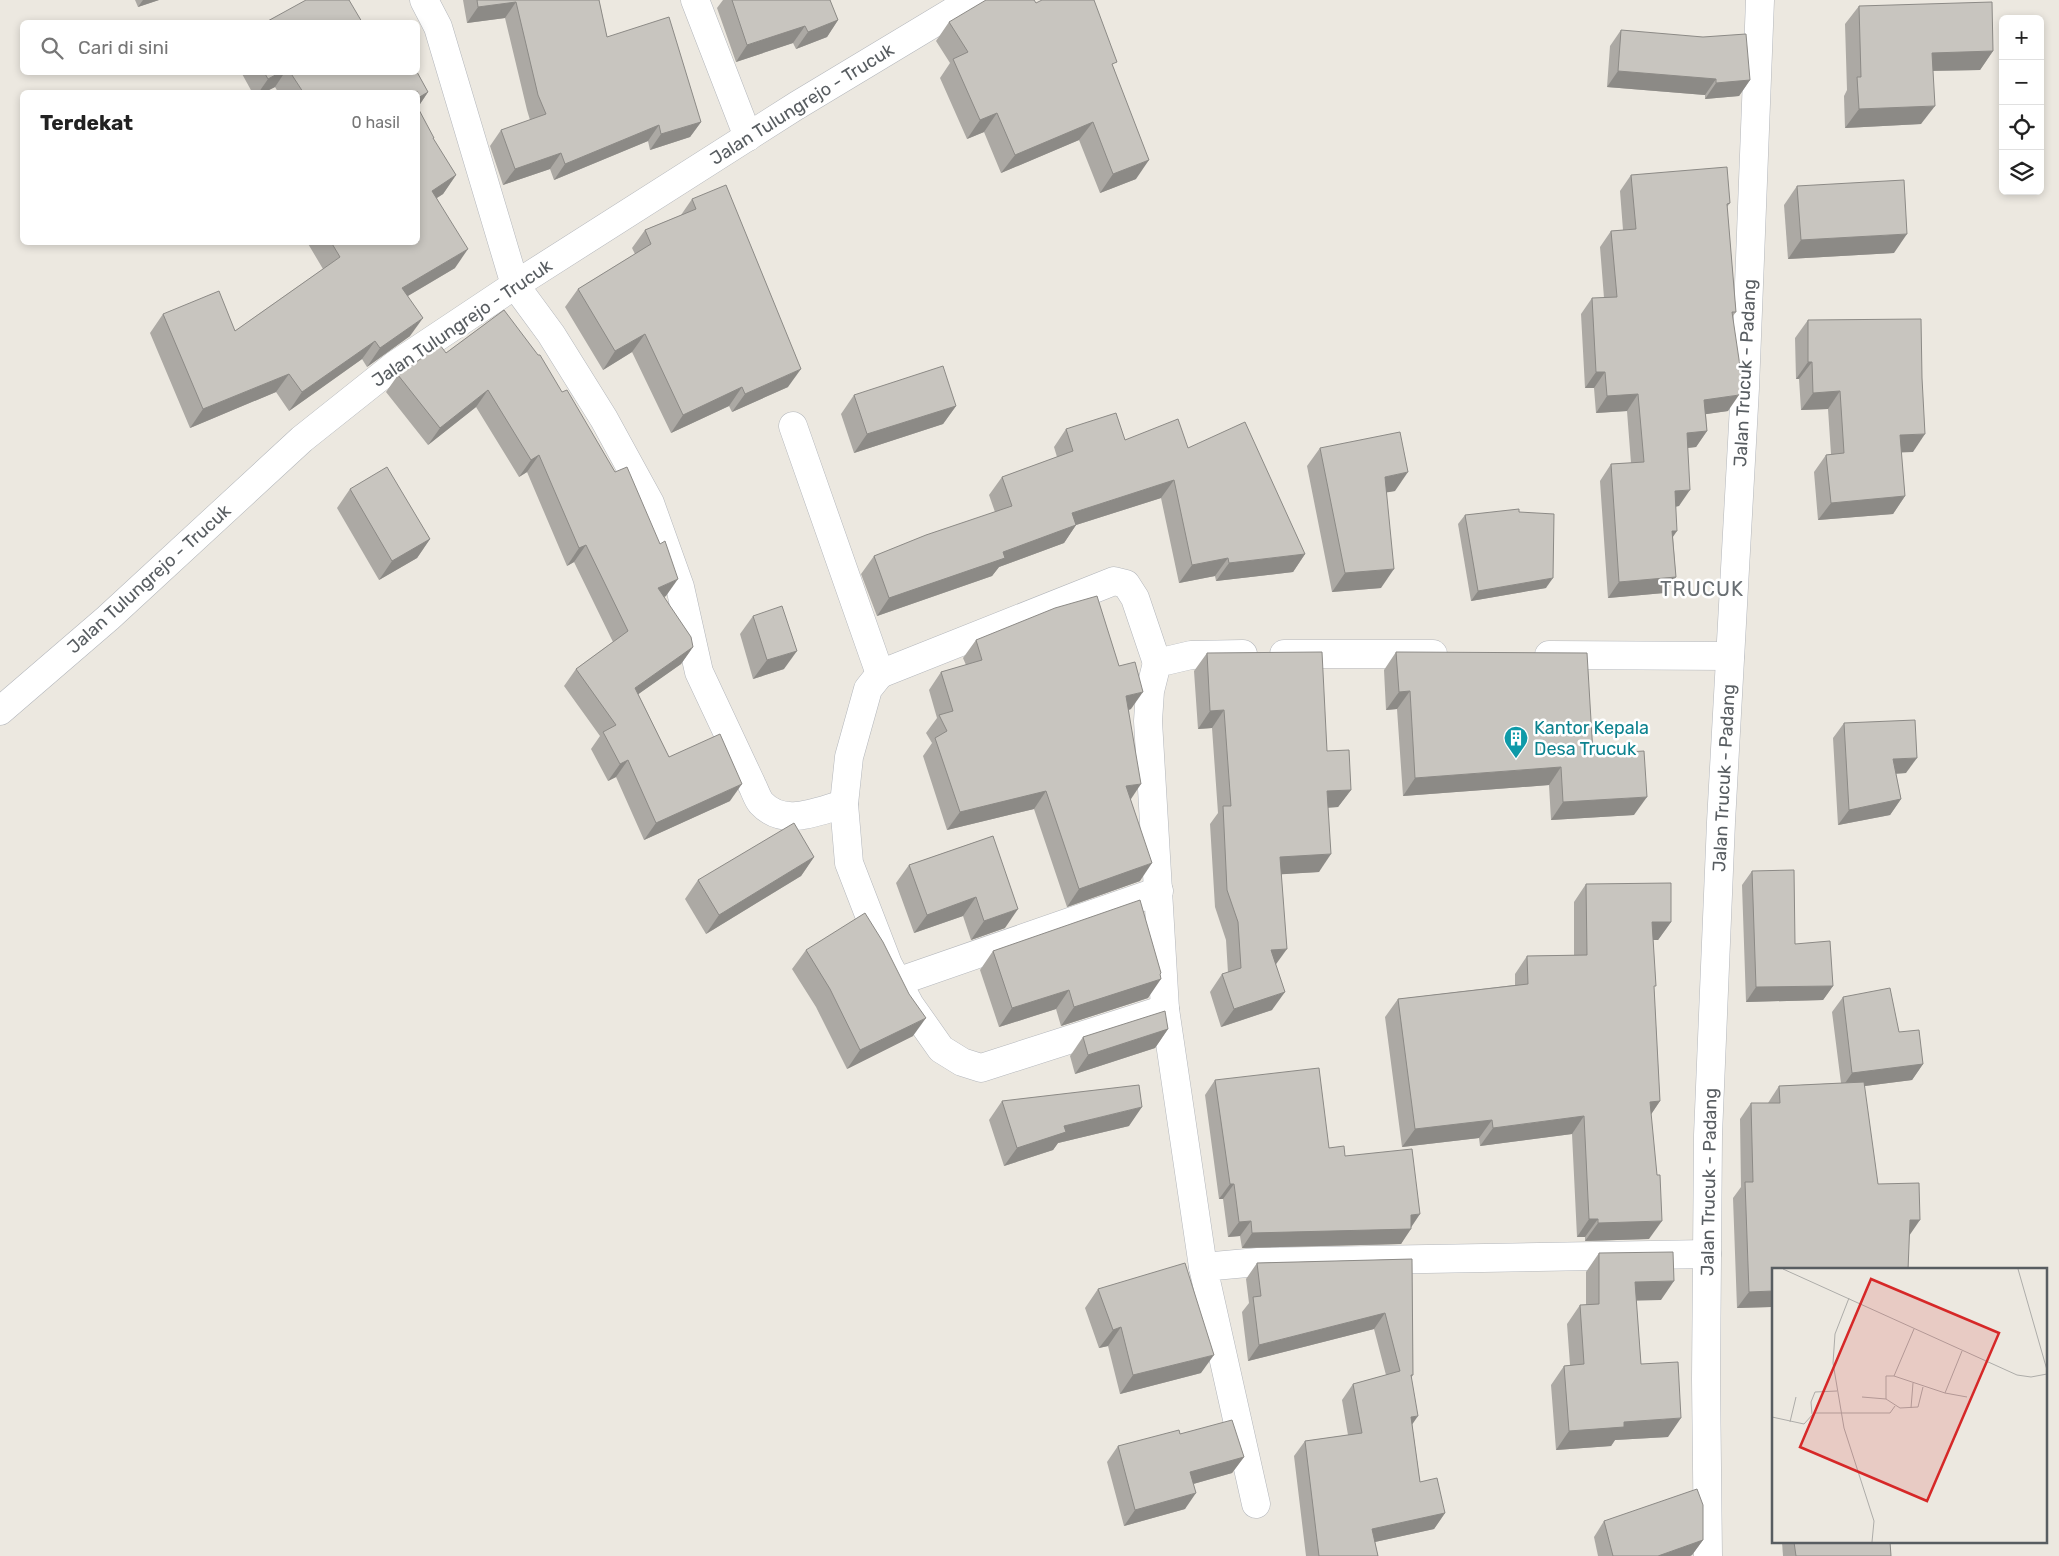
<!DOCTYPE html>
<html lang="id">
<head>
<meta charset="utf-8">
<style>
  body { margin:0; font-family:Rubik,sans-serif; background:#f6f6f6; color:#222 }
  .controls { position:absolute; right:15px; top:15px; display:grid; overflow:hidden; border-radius:8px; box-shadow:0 2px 8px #0003 }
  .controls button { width:45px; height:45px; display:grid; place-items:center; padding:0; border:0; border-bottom:1px solid #e0e0e0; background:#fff; color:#222; font:25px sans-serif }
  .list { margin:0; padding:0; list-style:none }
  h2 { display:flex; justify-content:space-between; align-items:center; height:65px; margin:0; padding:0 20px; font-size:21px }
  h2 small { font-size:16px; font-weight:400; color:#767676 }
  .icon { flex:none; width:28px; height:28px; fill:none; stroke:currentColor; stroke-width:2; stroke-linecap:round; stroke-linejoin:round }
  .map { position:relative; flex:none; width:2059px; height:1556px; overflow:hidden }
  .search { position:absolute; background:#fff; box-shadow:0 2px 8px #0003; left:20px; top:20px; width:400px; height:55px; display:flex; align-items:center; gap:12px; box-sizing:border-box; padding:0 18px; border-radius:8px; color:#767676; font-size:19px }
  .panel { position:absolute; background:#fff; box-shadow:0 2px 8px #0003; left:20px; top:90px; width:400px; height:155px; border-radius:8px }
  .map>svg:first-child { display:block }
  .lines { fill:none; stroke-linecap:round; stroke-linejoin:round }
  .minor-casing { stroke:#b3b6bb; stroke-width:29 }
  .minor { stroke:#fff; stroke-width:28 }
  .wall { fill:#aca9a4 }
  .shaded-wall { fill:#8c8a86 }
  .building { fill:#c8c5bf; stroke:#8c8a86 }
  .labels { text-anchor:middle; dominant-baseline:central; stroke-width:5; stroke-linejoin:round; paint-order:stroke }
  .street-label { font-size:18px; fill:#585d61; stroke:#fff }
  .culture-label { font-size:18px; fill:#0d838f; stroke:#fff; text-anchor:start }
  .quarter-label { font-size:20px; letter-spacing:1px; fill:#696f73; stroke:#fff }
  .inset-road { fill:none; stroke:#adaca9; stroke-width:1 }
  .view { fill:#d62828; fill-opacity:0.15; stroke:#d62828; stroke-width:2.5 }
  .inset-edge { fill:none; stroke:#585d61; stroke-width:2.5 }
</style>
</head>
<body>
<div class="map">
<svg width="2059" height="1556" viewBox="0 0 2059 1556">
  <rect width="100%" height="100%" fill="#ece8e0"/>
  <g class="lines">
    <defs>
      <g id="minor">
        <path d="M424 0 438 27 515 285 551 334 604 419 650 503 680 587 699 672 752 785C755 791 757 798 761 803 784 828 817 811 844 804"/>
        <polyline points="695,0 748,137"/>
        <polyline points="793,426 880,674 1114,581 1126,584 1135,598 1157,663"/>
        <polyline points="1284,654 1433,654"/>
        <polyline points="1549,655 1730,656"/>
        <polyline points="880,674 868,689 849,757 844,804 849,863 888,964 910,1005 941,1049 962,1062 981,1068 1165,1009"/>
        <polyline points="0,711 108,618 302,439 395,365 515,285 796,106 972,0"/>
        <polyline points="897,982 1159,891"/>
        <polyline points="1203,1267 1165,1009 1148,721 1150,691 1157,663 1191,655 1243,654"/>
        <polyline points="1256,1504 1203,1267 1258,1262 1707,1254"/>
        <polyline points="1708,1556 1706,1379 1708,1135 1721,822 1745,388 1760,0"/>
      </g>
    </defs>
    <use href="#minor" class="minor-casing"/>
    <use href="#minor" class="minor"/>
  </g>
  <g class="wall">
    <polygon points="135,0 159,0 138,7"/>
    <polygon points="463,0 599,0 607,37 701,122 690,137 650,150 648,141 554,180 550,169 503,185 490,146 501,130 530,120 527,110 505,18 467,23"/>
    <polygon points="723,0 830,0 838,20 827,37 796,49 793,43 736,62 717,8"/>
    <polygon points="1036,3 1114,68 1136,179 1100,193 1079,140 1001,173 984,132 967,139 940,78 950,63 936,41 949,22"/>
    <polygon points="1859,6 1993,51 1980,70 1933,71 1921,124 1845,128 1844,96 1847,90 1845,24"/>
    <polygon points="1621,30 1750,80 1739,96 1705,99 1705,95 1607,87 1610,46"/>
    <polygon points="241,72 417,72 428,92 418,107 418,92 278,92 275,87 265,92 252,92"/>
    <polygon points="433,139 456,175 443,194 437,198 455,268 408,296 410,336 367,367 362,359 289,411 276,392 190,428 150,333 163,314 235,331 323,269 307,242 418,242"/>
    <polygon points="1631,175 1730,203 1727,207 1736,312 1733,316 1728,411 1706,414 1707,431 1696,447 1688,448 1679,506 1676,507 1673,537 1676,577 1664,593 1608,598 1600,481 1611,464 1631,463 1627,411 1596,413 1594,388 1585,388 1581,314 1592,298 1604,298 1600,247 1611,231 1623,230 1620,191"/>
    <polygon points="1797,186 1894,253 1788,259 1784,205"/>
    <polygon points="692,199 788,387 732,412 729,406 671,433 632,352 603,370 565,307 578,289 635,254 632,248 645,230 681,215"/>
    <polygon points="504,310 666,596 663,597 693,647 681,664 638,694 669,757 730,801 644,840 616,777 608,781 591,749 600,736 564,686 576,669 613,642 574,562 567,566 527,472 519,477 476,407 428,445 386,392 398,375 446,353"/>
    <polygon points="1808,320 1913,452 1901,452 1905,496 1893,514 1818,520 1814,472 1826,455 1831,454 1828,409 1801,410 1799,379 1796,379 1795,338"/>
    <polygon points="854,395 956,406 943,424 854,453 841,414"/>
    <polygon points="1066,429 1125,440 1188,448 1305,554 1293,572 1216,581 1215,576 1179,583 1161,498 1076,525 1064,543 999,567 992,576 877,616 861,574 874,556 995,512 989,495 1002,477 1057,457 1054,447"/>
    <polygon points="1320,448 1395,491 1387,492 1381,588 1332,592 1307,466"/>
    <polygon points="350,489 430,539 417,558 379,580 337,508"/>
    <polygon points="1519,512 1546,588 1471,601 1458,524 1465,515"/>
    <polygon points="753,616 784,669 753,679 740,634"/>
    <polygon points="976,640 1131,709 1129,710 1130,799 1140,881 1067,907 1034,809 947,830 923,756 932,743 926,733 937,718 929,690 941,672 966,665 963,658"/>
    <polygon points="1396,652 1593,754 1634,815 1551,820 1549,785 1403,796 1397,709 1386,710 1384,670"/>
    <polygon points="1207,653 1327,751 1351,790 1338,807 1328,808 1319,872 1282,874 1272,1010 1221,1027 1210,992 1222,974 1228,973 1226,940 1215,907 1210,824 1218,813 1212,728 1198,729 1194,671"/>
    <polygon points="1844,723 1906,773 1896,774 1901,799 1890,815 1838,825 1833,738"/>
    <polygon points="993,836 1005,928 971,940 963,916 914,933 896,883 909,865"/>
    <polygon points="814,857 801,876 706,934 685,899 698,880"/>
    <polygon points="1752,871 1795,944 1833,986 1823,1000 1746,1002 1742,885"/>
    <polygon points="1586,884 1671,922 1658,940 1653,940 1654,989 1660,1101 1651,1114 1649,1239 1585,1241 1585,1237 1577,1237 1572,1134 1480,1146 1479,1138 1402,1147 1385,1017 1398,999 1515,985 1515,974 1527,956 1574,955 1574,902"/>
    <polygon points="806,950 913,1036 847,1069 816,1007 792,969"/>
    <polygon points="993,951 1160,975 1148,998 1061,1026 1056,1009 999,1027 980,970"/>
    <polygon points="1843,997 1899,1032 1923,1064 1912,1080 1865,1086 1773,1270 1773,1320 1771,1307 1737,1308 1733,1198 1741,1187 1740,1119 1751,1103 1768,1103 1779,1086 1841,1083 1832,1012"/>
    <polygon points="1168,1029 1155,1048 1075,1074 1070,1056 1083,1037"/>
    <polygon points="1215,1080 1329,1148 1345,1156 1411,1226 1401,1244 1242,1248 1240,1236 1228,1237 1223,1199 1219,1199 1205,1095"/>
    <polygon points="1002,1101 1129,1126 1058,1143 1053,1150 1004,1166 989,1120"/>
    <polygon points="1599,1253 1661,1300 1636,1300 1641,1364 1668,1437 1615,1440 1611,1446 1556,1450 1551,1385 1564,1366 1570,1365 1567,1324 1580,1305 1586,1305 1586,1272"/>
    <polygon points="1412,1259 1413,1375 1411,1378 1412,1424 1420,1482 1445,1513 1434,1529 1375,1542 1378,1556 1306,1556 1294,1456 1305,1441 1348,1435 1342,1400 1353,1384 1386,1375 1374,1329 1248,1361 1242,1312 1249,1303 1246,1279 1257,1263"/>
    <polygon points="1098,1289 1201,1373 1120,1394 1108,1346 1099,1348 1085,1308"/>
    <polygon points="1180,1434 1244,1457 1232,1473 1193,1484 1185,1509 1124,1526 1107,1462 1118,1446"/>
    <polygon points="1604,1521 1703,1540 1692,1555 1690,1556 1598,1556 1594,1537"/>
    <polygon points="1782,1542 1890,1542 1890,1556 1783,1556"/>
  </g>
  <g class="shaded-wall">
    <polygon points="143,0 159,0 138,7"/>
    <polygon points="516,2 505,18 467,23 478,7"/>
    <polygon points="838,20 827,37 796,49 808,32"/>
    <polygon points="805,26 793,43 736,62 747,45"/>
    <polygon points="1993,51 1980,70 1919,71 1932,53"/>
    <polygon points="1618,71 1716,79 1705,95 1607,87"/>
    <polygon points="281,72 285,72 275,87 265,92 259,92 268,79"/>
    <polygon points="1750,80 1739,96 1705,99 1716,83"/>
    <polygon points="428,92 418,107 418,98"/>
    <polygon points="1935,106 1921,124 1845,128 1859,109"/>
    <polygon points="997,113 984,132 967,139 980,120"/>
    <polygon points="701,122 690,137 650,150 661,134"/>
    <polygon points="1093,122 1079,140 1001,173 1015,155"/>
    <polygon points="659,125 648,141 554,180 565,164"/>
    <polygon points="561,153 550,169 503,185 515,169"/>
    <polygon points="1149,160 1136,179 1100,193 1113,174"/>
    <polygon points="456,175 443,194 419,209 432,191"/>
    <polygon points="1907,234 1894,253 1788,259 1801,240"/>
    <polygon points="468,249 455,268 389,307 402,288"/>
    <polygon points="423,318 410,336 367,367 380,348"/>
    <polygon points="645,334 632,352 603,370 615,351"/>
    <polygon points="375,341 362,359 289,411 302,392"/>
    <polygon points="1808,362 1812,362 1799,379 1796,379"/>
    <polygon points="801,369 788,387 732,412 745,394"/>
    <polygon points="1596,372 1605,372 1594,388 1585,388"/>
    <polygon points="289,374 276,392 190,428 203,409"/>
    <polygon points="742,387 729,406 671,433 683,415"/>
    <polygon points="488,390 476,407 428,445 440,428"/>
    <polygon points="1840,391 1828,409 1801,410 1813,393"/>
    <polygon points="1638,394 1627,411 1596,413 1607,396"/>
    <polygon points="1739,395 1728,411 1693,416 1704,400"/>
    <polygon points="956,406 943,424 854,453 867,434"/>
    <polygon points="1707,431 1696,447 1676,449 1687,433"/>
    <polygon points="1925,434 1913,452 1887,453 1900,435"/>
    <polygon points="539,455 527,472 519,477 531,460"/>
    <polygon points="1408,472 1395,491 1372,495 1385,477"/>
    <polygon points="1174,480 1161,498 1076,525 1064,543 999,567 992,576 877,616 889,598 1003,552 1072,513"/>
    <polygon points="1690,490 1679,506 1664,507 1675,491"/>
    <polygon points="1905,496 1893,514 1818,520 1831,503"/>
    <polygon points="1672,531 1677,531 1666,547"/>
    <polygon points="430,539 417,558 379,580 392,561"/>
    <polygon points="586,545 574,562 567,566 579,548"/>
    <polygon points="1305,554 1293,572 1216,581 1229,563"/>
    <polygon points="1228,558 1215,576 1179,583 1192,565"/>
    <polygon points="1394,569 1381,588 1332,592 1345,573"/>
    <polygon points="1676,577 1664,593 1608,598 1619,582"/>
    <polygon points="1553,578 1546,588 1471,601 1478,591"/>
    <polygon points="678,579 666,596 646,606 658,588"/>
    <polygon points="693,647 681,664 623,705 635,688"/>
    <polygon points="797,651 784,669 753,679 767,660"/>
    <polygon points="1410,691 1397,709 1386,710 1399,692"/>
    <polygon points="1143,692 1131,709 1114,714 1126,696"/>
    <polygon points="1224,710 1212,728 1198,729 1210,711"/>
    <polygon points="1917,758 1906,773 1882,774 1893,759"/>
    <polygon points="628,760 616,777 608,781 620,764"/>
    <polygon points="1561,767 1549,785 1403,796 1415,778"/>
    <polygon points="742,784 730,801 644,840 656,823"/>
    <polygon points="1141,784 1129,802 1126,786"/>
    <polygon points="1351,790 1338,807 1315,808 1327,791"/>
    <polygon points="1046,791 1034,809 947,830 960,812"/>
    <polygon points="1647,797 1634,815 1551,820 1563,802"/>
    <polygon points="1901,799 1890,815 1838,825 1849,810"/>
    <polygon points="1331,854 1319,872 1268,875 1280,857"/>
    <polygon points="814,857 801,876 706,934 719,915"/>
    <polygon points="1152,863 1140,881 1067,907 1079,889"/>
    <polygon points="976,897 963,916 914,933 927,915"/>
    <polygon points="1018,909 1005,928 971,940 984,921"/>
    <polygon points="1652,922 1671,922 1658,940 1639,940"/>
    <polygon points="1287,949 1274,967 1271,950"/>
    <polygon points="1161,973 1155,981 1161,979 1148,998 1061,1026 1074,1007"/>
    <polygon points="1833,986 1823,1000 1746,1002 1756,987"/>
    <polygon points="1069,990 1056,1009 999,1027 1012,1008"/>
    <polygon points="1285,992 1272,1010 1221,1027 1234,1009"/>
    <polygon points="926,1018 913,1036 847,1069 860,1050"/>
    <polygon points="1168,1029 1155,1048 1075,1074 1088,1055"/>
    <polygon points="1923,1064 1912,1080 1841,1089 1852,1073"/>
    <polygon points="1660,1101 1648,1119 1650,1102"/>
    <polygon points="1142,1107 1129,1126 1058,1143 1053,1150 1004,1166 1017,1148 1064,1126"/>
    <polygon points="1584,1116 1572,1134 1480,1146 1493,1128"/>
    <polygon points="1492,1120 1479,1138 1402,1147 1415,1129"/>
    <polygon points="1230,1184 1234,1184 1223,1199 1219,1199"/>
    <polygon points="1420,1214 1410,1229 1411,1229 1401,1244 1242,1248 1252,1233"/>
    <polygon points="1589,1219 1598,1219 1585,1237 1577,1237"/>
    <polygon points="1910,1220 1920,1220 1909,1236"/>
    <polygon points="1251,1221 1240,1236 1228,1237 1239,1222"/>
    <polygon points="1662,1221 1649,1239 1585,1241 1598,1223"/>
    <polygon points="1674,1281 1661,1300 1622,1301 1635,1282"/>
    <polygon points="1773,1291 1773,1304 1771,1307 1737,1308 1749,1292"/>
    <polygon points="1385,1313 1374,1329 1248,1361 1259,1345"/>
    <polygon points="1121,1327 1108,1346 1099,1348 1113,1330"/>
    <polygon points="1214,1355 1201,1373 1120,1394 1133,1375"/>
    <polygon points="1418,1416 1407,1432 1411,1417"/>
    <polygon points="1681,1418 1668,1437 1615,1440 1611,1446 1556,1450 1569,1431 1624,1422"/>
    <polygon points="1244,1457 1232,1473 1179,1488 1190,1472"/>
    <polygon points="1196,1493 1185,1509 1124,1526 1135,1510"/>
    <polygon points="1445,1513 1434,1529 1361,1545 1372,1529"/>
    <polygon points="1703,1540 1692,1555 1690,1556 1658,1556"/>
  </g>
  <g class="building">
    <polygon points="306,0 349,0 362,22 266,22"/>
    <polygon points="477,0 599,0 607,37 669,17 701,122 661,134 659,125 565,164 561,153 515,169 501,130 546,114 538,95 516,2 478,7"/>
    <polygon points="732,0 830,0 838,20 808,32 805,26 747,45"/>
    <polygon points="986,0 1034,0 1036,3 1042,0 1094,0 1117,62 1112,64 1149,160 1113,174 1093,122 1015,155 997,113 980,120 953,59 968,52 949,22"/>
    <polygon points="1992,2 1993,51 1932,53 1935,106 1859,109 1857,77 1861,77 1859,6"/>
    <polygon points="1621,30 1703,37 1746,34 1750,80 1716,83 1716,79 1618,71"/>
    <polygon points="264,72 281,72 268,79"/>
    <polygon points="290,72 417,72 428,92 418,98 418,92 303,92"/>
    <polygon points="418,108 434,138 433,138 456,175 432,191 468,249 402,288 423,318 380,348 375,341 302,392 289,374 203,409 163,314 219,291 235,331 340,257 331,242 418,242"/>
    <polygon points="1727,167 1730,203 1727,204 1736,312 1732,312 1741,373 1739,395 1704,400 1707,431 1687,433 1690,490 1675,491 1677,531 1672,531 1676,577 1619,582 1611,464 1644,462 1638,394 1607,396 1605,372 1596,372 1592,298 1617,297 1611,231 1636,229 1631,175"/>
    <polygon points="1904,180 1907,234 1801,240 1797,186"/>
    <polygon points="726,185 801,369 745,394 742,387 683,415 645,334 615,351 578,289 651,244 645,230 696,209 692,199"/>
    <polygon points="504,310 538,355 540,355 562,392 567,390 615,472 627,467 660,544 665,541 678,579 658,588 691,637 693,647 635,688 669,757 720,734 742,784 656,823 628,760 620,764 603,732 616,725 576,669 628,631 586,545 579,548 539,455 531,460 488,390 440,428 398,375 440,345 446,353"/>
    <polygon points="1921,319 1922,378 1925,434 1900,435 1905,496 1831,503 1826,455 1844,453 1840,391 1813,393 1812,362 1808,362 1808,320"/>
    <polygon points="943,366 956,406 867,434 854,395"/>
    <polygon points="1116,413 1125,440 1178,419 1188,448 1245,422 1305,554 1229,563 1228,558 1192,565 1174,480 1072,513 1076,525 1003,552 1005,558 889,598 874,556 926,535 1012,506 1002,477 1073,451 1066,429"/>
    <polygon points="1400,432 1408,472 1385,477 1394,569 1345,573 1320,448"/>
    <polygon points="387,467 430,539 392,561 350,489"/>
    <polygon points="1519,509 1519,512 1554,514 1553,578 1478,591 1465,515"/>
    <polygon points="1097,596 1119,666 1135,662 1143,692 1126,696 1141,784 1126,786 1152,863 1079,889 1046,791 960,812 935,738 947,731 939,715 953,711 941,672 982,660 976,640 1055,608"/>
    <polygon points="782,606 797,651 767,660 753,616"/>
    <polygon points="1322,652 1327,751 1349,750 1351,790 1327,791 1331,854 1280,857 1287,949 1271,950 1285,992 1234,1009 1222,974 1241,968 1238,922 1227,890 1223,806 1231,806 1224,710 1210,711 1207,653"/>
    <polygon points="1396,652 1587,653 1593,754 1644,751 1647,797 1563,802 1561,767 1415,778 1410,691 1399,692"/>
    <polygon points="1915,720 1917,758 1893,759 1901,799 1849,810 1844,723"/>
    <polygon points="794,823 814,857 719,915 698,880"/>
    <polygon points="993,836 1018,909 984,921 976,897 927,915 909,865"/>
    <polygon points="1794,870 1795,944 1830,941 1833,986 1756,987 1752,871"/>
    <polygon points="1671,883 1671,922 1652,922 1656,986 1654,986 1660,1101 1650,1102 1657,1175 1660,1175 1662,1221 1598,1223 1598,1219 1589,1219 1584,1116 1493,1128 1492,1120 1415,1129 1398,999 1528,984 1527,956 1587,955 1586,884"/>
    <polygon points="1140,900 1161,973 1160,974 1161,979 1074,1007 1069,990 1012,1008 993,951"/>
    <polygon points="865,913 883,942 909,994 926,1018 860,1050 830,989 806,950"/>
    <polygon points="1890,988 1899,1032 1919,1030 1923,1064 1852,1073 1843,997"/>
    <polygon points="1165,1011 1168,1029 1088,1055 1083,1037"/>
    <polygon points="1319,1068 1329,1148 1344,1146 1345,1156 1412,1149 1420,1214 1411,1215 1411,1229 1252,1233 1251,1221 1239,1222 1234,1184 1230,1184 1215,1080"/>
    <polygon points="1864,1082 1878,1184 1919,1183 1920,1220 1910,1220 1908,1270 1773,1270 1773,1291 1749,1292 1745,1182 1753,1182 1751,1103 1780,1103 1779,1086"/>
    <polygon points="1139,1085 1142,1107 1064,1126 1066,1132 1017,1148 1002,1101"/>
    <polygon points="1673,1252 1674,1281 1635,1282 1641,1364 1678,1362 1681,1418 1624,1422 1624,1427 1569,1431 1564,1366 1584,1364 1580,1305 1599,1304 1599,1253"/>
    <polygon points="1412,1259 1413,1375 1411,1375 1418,1416 1411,1417 1420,1482 1437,1478 1445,1513 1372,1529 1378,1556 1319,1556 1305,1441 1362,1433 1353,1384 1400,1371 1385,1313 1259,1345 1253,1297 1261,1296 1257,1263"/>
    <polygon points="1185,1263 1214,1355 1133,1375 1121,1327 1113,1330 1098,1289"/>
    <polygon points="1232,1420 1244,1457 1190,1472 1196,1493 1135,1510 1118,1446 1179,1430 1180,1434"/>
    <polygon points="1697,1489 1703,1505 1703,1540 1658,1556 1613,1556 1604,1521"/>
    <polygon points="1794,1542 1890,1542 1891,1556 1796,1556"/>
  </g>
  <defs>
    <symbol id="building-pin" viewBox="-11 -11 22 30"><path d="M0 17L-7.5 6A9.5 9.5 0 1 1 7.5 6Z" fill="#0f9aa8" stroke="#fff"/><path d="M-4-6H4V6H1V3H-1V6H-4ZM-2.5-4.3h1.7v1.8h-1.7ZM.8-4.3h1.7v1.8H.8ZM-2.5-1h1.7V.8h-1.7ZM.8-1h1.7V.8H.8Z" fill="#fff"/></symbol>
  </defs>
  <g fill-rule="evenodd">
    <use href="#building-pin" x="1502" y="724" width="28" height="38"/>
  </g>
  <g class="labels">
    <g class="street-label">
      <text transform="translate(802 104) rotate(-32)">Jalan Tulungrejo - Trucuk</text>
      <text transform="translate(462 323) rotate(-34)">Jalan Tulungrejo - Trucuk</text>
      <text transform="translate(1745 373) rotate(-87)">Jalan Trucuk - Padang</text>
      <text transform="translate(149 579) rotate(-42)">Jalan Tulungrejo - Trucuk</text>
      <text transform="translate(1724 778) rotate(-87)">Jalan Trucuk - Padang</text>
      <text transform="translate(1709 1182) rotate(-89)">Jalan Trucuk - Padang</text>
    </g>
    <g class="culture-label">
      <text x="1534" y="728">Kantor Kepala<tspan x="1534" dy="21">Desa Trucuk</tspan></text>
    </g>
    <g class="quarter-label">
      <text x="1702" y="589">TRUCUK</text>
    </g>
  </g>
  <g transform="translate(1772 1268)">
    <rect width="275" height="275" fill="#ece8e0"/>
    <path class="inset-road" d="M11 1 245 107 259 109 275 106M246 1 275 102M77 30 63 66 61 95 72 160 102 253 100 274M142 61 122 108 173 125M190 83 173 125 195 129M90 129 114 131V108H122M114 131 128 140 146 139 151 119M139 140 141 115M40 146 39 134 43 124 65 123M0 149 32 156 42 145H118L123 138M18 154 24 129"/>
    <path class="view" d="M99 11 227 65 155 233 28 179Z"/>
    <rect width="275" height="275" class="inset-edge"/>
  </g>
</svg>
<div class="controls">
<button>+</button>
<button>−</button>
<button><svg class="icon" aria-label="locate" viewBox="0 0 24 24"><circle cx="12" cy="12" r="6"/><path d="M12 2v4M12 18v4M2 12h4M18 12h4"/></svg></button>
<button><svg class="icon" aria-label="layers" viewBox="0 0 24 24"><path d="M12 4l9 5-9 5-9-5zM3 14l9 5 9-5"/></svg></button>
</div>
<div class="search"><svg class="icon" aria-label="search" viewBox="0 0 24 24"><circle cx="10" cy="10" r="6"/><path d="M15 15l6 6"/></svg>Cari di sini</div>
<section class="panel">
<h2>Terdekat<small>0 hasil</small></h2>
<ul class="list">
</ul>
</section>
</div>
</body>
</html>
